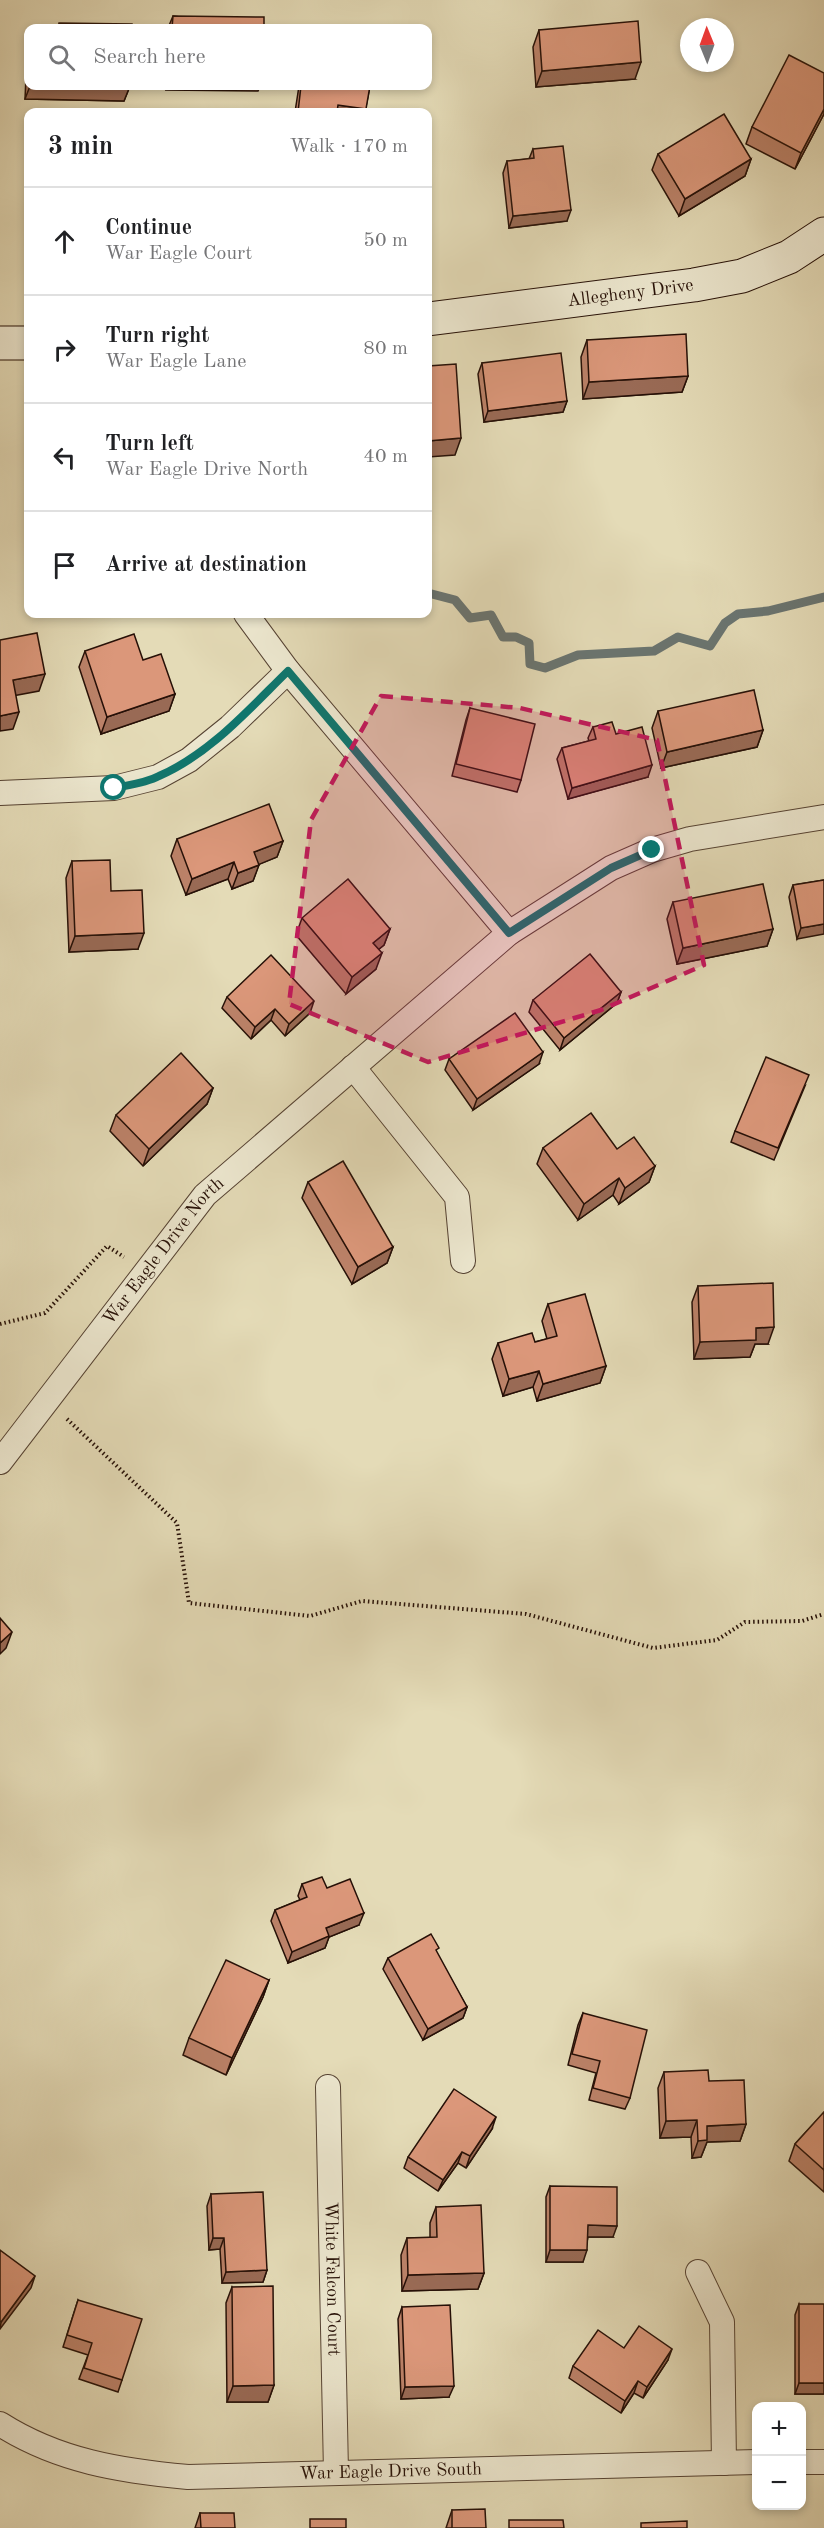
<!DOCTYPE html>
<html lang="en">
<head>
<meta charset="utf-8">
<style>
  body { margin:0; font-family:"Old Standard TT",serif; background:#f2f2f2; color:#202124 }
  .controls { position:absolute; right:18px; bottom:18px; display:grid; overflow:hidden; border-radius:12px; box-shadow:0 3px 9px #0003 }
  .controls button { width:54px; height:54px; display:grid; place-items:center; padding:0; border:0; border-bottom:2px solid #e0e0e0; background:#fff; color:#202124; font:30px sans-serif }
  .compass { position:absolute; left:680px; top:18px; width:54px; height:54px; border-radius:50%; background:#fff; box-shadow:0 3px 9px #0003; rotate:359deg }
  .stop { position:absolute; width:18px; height:18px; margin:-14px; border:4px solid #0f766e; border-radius:50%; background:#fff }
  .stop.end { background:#0f766e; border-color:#fff; box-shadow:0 2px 6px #0008 }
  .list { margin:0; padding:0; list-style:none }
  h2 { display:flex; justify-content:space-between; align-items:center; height:78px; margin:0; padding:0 24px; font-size:26px }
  h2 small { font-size:20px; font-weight:400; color:#757577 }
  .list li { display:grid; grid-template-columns:39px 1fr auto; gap:18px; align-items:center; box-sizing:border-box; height:108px; padding:0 24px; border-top:2px solid #e0e0e0 }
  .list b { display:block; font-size:22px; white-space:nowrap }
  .list p { margin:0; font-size:20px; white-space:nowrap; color:#757577 }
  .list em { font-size:20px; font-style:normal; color:#757577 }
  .icon { flex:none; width:33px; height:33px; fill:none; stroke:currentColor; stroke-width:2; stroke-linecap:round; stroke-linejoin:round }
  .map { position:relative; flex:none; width:824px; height:2528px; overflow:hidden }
  .search { position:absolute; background:#fff; box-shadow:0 3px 9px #0003; left:24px; top:24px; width:408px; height:66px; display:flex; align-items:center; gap:15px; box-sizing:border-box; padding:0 21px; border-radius:12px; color:#757577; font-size:22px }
  .panel { position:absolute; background:#fff; box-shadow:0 3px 9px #0003; left:24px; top:108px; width:408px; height:510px; border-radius:12px }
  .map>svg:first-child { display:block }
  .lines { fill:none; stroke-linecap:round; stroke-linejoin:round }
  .stream { stroke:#6a7571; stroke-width:9 }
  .street-casing { stroke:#564333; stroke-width:26 }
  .secondary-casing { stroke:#261007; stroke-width:35 }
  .path { stroke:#261007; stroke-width:4; stroke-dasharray:1.5 3; stroke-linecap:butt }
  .street { stroke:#ede8d0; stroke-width:24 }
  .secondary { stroke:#ede8d0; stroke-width:33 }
  .wall { fill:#bc8269; stroke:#261007; stroke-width:1.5 }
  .shaded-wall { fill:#996a55; stroke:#261007; stroke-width:1.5 }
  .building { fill:#db977a; stroke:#261007; stroke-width:1.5 }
  .route { stroke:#0f766e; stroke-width:8 }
  .marked { fill:#c2185b; fill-opacity:0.2; stroke:#c2185b; stroke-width:4.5; stroke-dasharray:12 8; stroke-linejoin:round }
  .labels { text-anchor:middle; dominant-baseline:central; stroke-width:6; stroke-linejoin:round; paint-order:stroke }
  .street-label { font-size:18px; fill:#261007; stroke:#ede8d0 }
</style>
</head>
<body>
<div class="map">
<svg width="824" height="2528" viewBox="0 0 824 2528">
  <rect width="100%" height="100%" fill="#e4dbb7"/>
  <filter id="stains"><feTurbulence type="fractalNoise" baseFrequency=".00333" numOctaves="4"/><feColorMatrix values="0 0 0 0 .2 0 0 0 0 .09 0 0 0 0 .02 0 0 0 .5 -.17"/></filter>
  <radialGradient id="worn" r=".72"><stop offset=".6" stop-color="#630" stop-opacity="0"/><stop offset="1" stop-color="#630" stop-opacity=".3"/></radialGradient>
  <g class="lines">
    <polyline class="stream" points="428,593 455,600 470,618 491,615 503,637 516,637 529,643 530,664 545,668 578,655 654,651 678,637 710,646 725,623 738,614 768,611 824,597"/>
    <defs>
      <g id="street">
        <polyline points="246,614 288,671 509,933"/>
        <polyline points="0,793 114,788 158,777 189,760 230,727 288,671"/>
        <polyline points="353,1067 457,1197 463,1261"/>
        <path id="s1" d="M0 1462 205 1195 509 933 611 868 652 850 690 839 824 817"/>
        <path id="s2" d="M328 2087 336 2472"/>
        <polyline points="698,2272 722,2322 724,2463"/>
        <path id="s3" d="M0 2424C58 2461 121 2471 188 2477L756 2462"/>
        <polyline points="802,2462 824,2462"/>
      </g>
      <g id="secondary">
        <path id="s4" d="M428 319 694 285 742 276 789 257 824 234"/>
        <polyline points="0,343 28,343"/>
      </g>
    </defs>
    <use href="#street" class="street-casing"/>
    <use href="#secondary" class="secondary-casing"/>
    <g class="path">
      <polyline points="0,1324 45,1313 107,1246 124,1257"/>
      <polyline points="67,1419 177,1523 189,1603 310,1616 362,1601 526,1614 653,1648 717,1640 745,1622 802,1621 824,1614"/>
    </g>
    <use href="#street" class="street"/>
    <use href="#secondary" class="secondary"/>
  </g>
  <g class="wall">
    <polygon points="173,16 264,28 168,28"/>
    <polygon points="539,30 635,79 536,87 533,47"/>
    <polygon points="28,50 28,86 130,86 124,101 25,99 27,55"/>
    <polygon points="299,86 370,86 365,112 295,112"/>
    <polygon points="824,114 795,169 746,144 752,127"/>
    <polygon points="533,149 567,221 509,228 503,173 507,161 529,159"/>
    <polygon points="658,154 751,159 745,176 679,216 652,170"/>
    <polygon points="587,340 688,376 682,392 583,399 581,357"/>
    <polygon points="482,363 567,401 563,412 484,422 478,374"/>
    <polygon points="85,651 143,660 175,694 169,711 101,734 79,667"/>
    <polygon points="470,708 521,780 517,792 452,776 466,720"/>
    <polygon points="658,711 763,730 757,747 661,768 652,728"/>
    <polygon points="593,727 616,734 648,777 568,799 557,759 562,748 589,741 588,738"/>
    <polygon points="177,839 283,841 277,857 259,864 253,881 232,889 228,879 186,895 171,856"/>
    <polygon points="72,861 111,891 138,949 69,952 66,878"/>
    <polygon points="824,880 797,939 789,897 793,885"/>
    <polygon points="673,902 773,929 767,946 677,964 667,919"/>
    <polygon points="302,918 390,929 384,945 379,949 376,969 346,994 296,935"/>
    <polygon points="621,992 617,1003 560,1050 529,1012 533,1000"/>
    <polygon points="227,997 310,1013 285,1036 271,1020 251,1039 222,1008"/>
    <polygon points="449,1059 539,1064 473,1110 445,1070"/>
    <polygon points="805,1086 774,1160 731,1142 735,1131"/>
    <polygon points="213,1088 207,1104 143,1166 110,1131 116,1115"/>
    <polygon points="543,1148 617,1149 655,1166 649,1182 619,1204 613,1195 578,1220 537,1164"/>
    <polygon points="308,1182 393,1247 387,1263 352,1284 302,1198"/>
    <polygon points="698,1286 768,1344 755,1344 750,1357 694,1359 692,1302"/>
    <polygon points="548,1304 606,1366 600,1383 537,1401 533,1387 503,1396 492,1359 498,1343 535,1342 547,1339 542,1321"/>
    <polygon points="302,1884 327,1888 359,1925 329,1937 325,1948 288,1963 271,1921 275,1910 300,1900 298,1896"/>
    <polygon points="437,1954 467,2007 463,2018 423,2040 383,1969 388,1958"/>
    <polygon points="269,1980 263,1997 226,2075 183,2055 189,2038"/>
    <polygon points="583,2013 630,2098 625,2109 589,2100 596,2073 568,2065 578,2025"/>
    <polygon points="664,2072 709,2081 746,2124 740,2141 707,2142 701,2157 692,2158 691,2137 660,2138 658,2088"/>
    <polygon points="824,2112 824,2192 789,2161 795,2144"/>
    <polygon points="492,2129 466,2168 458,2163 438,2191 404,2168 408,2157"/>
    <polygon points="550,2186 613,2237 588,2237 583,2262 546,2262 546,2197"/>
    <polygon points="211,2194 267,2270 263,2282 222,2283 220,2249 209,2250 207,2206"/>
    <polygon points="436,2207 484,2273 478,2289 402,2291 401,2255 407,2238 430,2238 430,2223"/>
    <polygon points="232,2287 274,2385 268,2402 227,2402 226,2303"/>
    <polygon points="78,2300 122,2380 118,2392 79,2379 88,2355 63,2347"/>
    <polygon points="799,2304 824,2394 795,2394 795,2315"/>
    <polygon points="402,2307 449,2397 401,2399 398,2319"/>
    <polygon points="624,2348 668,2360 643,2398 634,2393 621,2413 569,2378 573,2366"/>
    <polygon points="452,2510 486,2528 446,2528"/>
    <polygon points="200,2513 235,2528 195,2528"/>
  </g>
  <g class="shaded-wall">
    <polygon points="641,62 635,79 536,87 542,71"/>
    <polygon points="30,86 130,86 124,101 25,99"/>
    <polygon points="168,86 260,86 258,91 166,90"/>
    <polygon points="338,105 366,109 365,112 335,112"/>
    <polygon points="824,109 824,114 795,169 801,153"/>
    <polygon points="751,159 745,176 679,216 685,199"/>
    <polygon points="571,210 567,221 509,228 513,216"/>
    <polygon points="688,376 682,392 583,399 589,382"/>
    <polygon points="567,401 563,412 484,422 488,411"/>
    <polygon points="461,438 455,455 428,457 428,441"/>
    <polygon points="45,674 39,691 7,697 13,680"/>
    <polygon points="175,694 169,711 101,734 107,717"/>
    <polygon points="19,712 13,729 0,731 0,716"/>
    <polygon points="763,730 757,747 661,768 667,752"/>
    <polygon points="652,765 648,777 568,799 572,788"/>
    <polygon points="283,841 277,857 248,869 254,852"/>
    <polygon points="234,862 228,879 186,895 192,879"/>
    <polygon points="259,865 253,881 232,889 238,873"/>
    <polygon points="824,924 824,934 797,939 801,928"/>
    <polygon points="390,929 384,945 367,959 373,943"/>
    <polygon points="773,929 767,946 677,964 683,948"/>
    <polygon points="144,933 138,949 69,952 75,936"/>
    <polygon points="382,953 376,969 346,994 352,977"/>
    <polygon points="621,992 617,1003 560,1050 564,1038"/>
    <polygon points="314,1001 310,1013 285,1036 289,1024"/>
    <polygon points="275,1009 271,1020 251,1039 255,1027"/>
    <polygon points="543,1052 539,1064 473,1110 477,1099"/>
    <polygon points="213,1088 207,1104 143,1166 149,1149"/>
    <polygon points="655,1166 649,1182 619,1204 625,1188"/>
    <polygon points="619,1178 613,1195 578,1220 584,1204"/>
    <polygon points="393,1247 387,1263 352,1284 358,1267"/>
    <polygon points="774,1327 768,1344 755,1344 750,1357 694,1359 700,1342 756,1328"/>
    <polygon points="606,1366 600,1383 537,1401 543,1384"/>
    <polygon points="539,1371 533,1387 503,1396 509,1379"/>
    <polygon points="12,1632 6,1648 0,1654 0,1643"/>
    <polygon points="364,1913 359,1925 329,1937 325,1948 288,1963 292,1952 326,1928"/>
    <polygon points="269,1980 263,1997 226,2075 232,2058"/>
    <polygon points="467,2007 463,2018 423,2040 428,2029"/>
    <polygon points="496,2117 492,2129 466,2168 470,2156"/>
    <polygon points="697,2120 691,2137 660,2138 666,2121"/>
    <polygon points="746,2124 740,2141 707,2142 701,2157 692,2158 698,2141 707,2126"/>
    <polygon points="462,2152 458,2163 438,2191 443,2180"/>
    <polygon points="588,2225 617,2226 613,2237 584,2237"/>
    <polygon points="213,2238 224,2238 220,2249 209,2250"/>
    <polygon points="550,2250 587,2250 583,2262 546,2262"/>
    <polygon points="267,2270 263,2282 222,2283 226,2272"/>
    <polygon points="484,2273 478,2289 402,2291 408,2275"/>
    <polygon points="35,2276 31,2288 0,2329 1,2322"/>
    <polygon points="672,2349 668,2360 643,2398 647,2387"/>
    <polygon points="638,2381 634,2393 621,2413 625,2401"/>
    <polygon points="799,2383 824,2383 824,2394 795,2394"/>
    <polygon points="274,2385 268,2402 227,2402 233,2386"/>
    <polygon points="454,2386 449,2397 401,2399 405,2387"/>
  </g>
  <g class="building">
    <polygon points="173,16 264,17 264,28 172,28"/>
    <polygon points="638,21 641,62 542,71 539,30"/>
    <polygon points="59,23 132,24 132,28 58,28"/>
    <polygon points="789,55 824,73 824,109 801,153 752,127"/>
    <polygon points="301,86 370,86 366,109 338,105 337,112 298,112"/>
    <polygon points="724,114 751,159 685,199 658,154"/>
    <polygon points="563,146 571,210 513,216 507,161 534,158 533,149"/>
    <polygon points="686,334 688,376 589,382 587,340"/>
    <polygon points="561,353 567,401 488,411 482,363"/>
    <polygon points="456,364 461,438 428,441 428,366"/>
    <polygon points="37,633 45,674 13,680 19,712 0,716 0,640"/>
    <polygon points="134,634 143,660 161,654 175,694 107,717 85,651"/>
    <polygon points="754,690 763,730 667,752 658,711"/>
    <polygon points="470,708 535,724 521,780 456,764"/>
    <polygon points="612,722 616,734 642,727 652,765 572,788 562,748 596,739 593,727"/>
    <polygon points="269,804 283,841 254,852 259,865 238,873 234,862 192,879 177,839"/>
    <polygon points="110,860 111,891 142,890 144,933 75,936 72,861"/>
    <polygon points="348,879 390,929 373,943 382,953 352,977 302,918"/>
    <polygon points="824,880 824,924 801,928 793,885"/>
    <polygon points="763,884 773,929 683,948 673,902"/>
    <polygon points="590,954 621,992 564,1038 533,1000"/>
    <polygon points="271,955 314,1001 289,1024 275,1009 255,1027 227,997"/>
    <polygon points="515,1013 543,1052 477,1099 449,1059"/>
    <polygon points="181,1053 213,1088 149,1149 116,1115"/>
    <polygon points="766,1057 809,1075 778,1148 735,1131"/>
    <polygon points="591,1113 617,1149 634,1137 655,1166 625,1188 619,1178 584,1204 543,1148"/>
    <polygon points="343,1161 393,1247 358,1267 308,1182"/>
    <polygon points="773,1283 774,1327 756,1328 756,1340 700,1342 698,1286"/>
    <polygon points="585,1294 606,1366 543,1384 539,1371 509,1379 498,1343 532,1333 535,1342 557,1336 548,1304"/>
    <polygon points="0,1618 12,1632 0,1643"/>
    <polygon points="322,1877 327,1888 350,1879 364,1913 326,1928 329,1936 292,1952 275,1910 307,1897 302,1884"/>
    <polygon points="431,1934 439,1948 436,1950 467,2007 428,2029 388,1958"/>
    <polygon points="226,1960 269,1980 232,2058 189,2038"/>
    <polygon points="583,2013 647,2030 630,2098 593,2088 600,2061 572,2054"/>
    <polygon points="708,2070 709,2081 744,2080 746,2124 707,2126 707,2140 698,2141 697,2120 666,2121 664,2072"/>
    <polygon points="454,2089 496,2117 470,2156 462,2152 443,2180 408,2157"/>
    <polygon points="824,2112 824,2170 795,2144"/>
    <polygon points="550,2186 617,2187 617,2226 588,2225 587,2250 550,2250"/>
    <polygon points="263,2192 267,2270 226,2272 224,2238 213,2238 211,2194"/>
    <polygon points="481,2205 484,2273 408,2275 407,2238 437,2237 436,2207"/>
    <polygon points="0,2250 35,2276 1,2322 0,2321"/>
    <polygon points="273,2286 274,2385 233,2386 232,2287"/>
    <polygon points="78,2300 142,2319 122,2380 84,2368 92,2343 67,2335"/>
    <rect x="799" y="2304" width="25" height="79"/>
    <polygon points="450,2305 454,2386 405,2387 402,2307"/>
    <polygon points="639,2326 672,2349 647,2387 638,2381 625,2401 573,2366 598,2330 624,2348"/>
    <polygon points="485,2509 486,2528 452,2528 452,2510"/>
    <polygon points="200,2513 234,2513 235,2528 201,2528"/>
    <rect x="310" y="2519" width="36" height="9"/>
    <polygon points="509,2520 563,2520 564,2528 509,2528"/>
    <polygon points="687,2521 687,2528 641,2528 641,2523"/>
  </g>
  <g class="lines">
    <path class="route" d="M114 788C129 785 146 783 159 776 210 754 249 709 288 671L509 933 611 868 652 850"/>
  </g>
  <path class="marked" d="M381 696 520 708 657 740 704 965 601 1010 428 1062 289 1004 311 820Z"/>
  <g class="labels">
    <g class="street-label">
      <text stroke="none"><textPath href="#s4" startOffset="204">Allegheny Drive</textPath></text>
      <text stroke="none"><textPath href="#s1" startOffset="267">War Eagle Drive North</textPath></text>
      <text stroke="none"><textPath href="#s2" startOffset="192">White Falcon Court</textPath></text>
      <text stroke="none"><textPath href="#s3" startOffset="400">War Eagle Drive South</textPath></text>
    </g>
  </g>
  <rect width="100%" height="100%" filter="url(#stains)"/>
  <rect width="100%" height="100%" fill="url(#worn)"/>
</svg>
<div class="controls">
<button>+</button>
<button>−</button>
</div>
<svg class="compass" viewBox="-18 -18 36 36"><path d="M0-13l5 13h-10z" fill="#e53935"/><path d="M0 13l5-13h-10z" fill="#757577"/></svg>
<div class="stop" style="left:114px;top:788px"></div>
<div class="stop end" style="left:652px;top:850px"></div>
<div class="search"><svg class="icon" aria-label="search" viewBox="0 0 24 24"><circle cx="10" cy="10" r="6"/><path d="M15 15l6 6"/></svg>Search here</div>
<section class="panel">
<h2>3 min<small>Walk · 170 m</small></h2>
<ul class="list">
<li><svg class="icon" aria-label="ahead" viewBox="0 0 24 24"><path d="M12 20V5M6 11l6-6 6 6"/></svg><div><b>Continue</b><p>War Eagle Court</p></div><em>50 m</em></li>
<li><svg class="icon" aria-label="right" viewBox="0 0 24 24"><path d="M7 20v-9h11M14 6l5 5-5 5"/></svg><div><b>Turn right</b><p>War Eagle Lane</p></div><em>80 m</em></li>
<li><svg class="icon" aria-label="left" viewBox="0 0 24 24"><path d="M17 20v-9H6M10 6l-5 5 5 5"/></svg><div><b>Turn left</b><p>War Eagle Drive North</p></div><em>40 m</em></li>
<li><svg class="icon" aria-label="arrive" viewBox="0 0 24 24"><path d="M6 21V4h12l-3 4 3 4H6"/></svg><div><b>Arrive at destination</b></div></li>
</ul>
</section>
</div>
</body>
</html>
